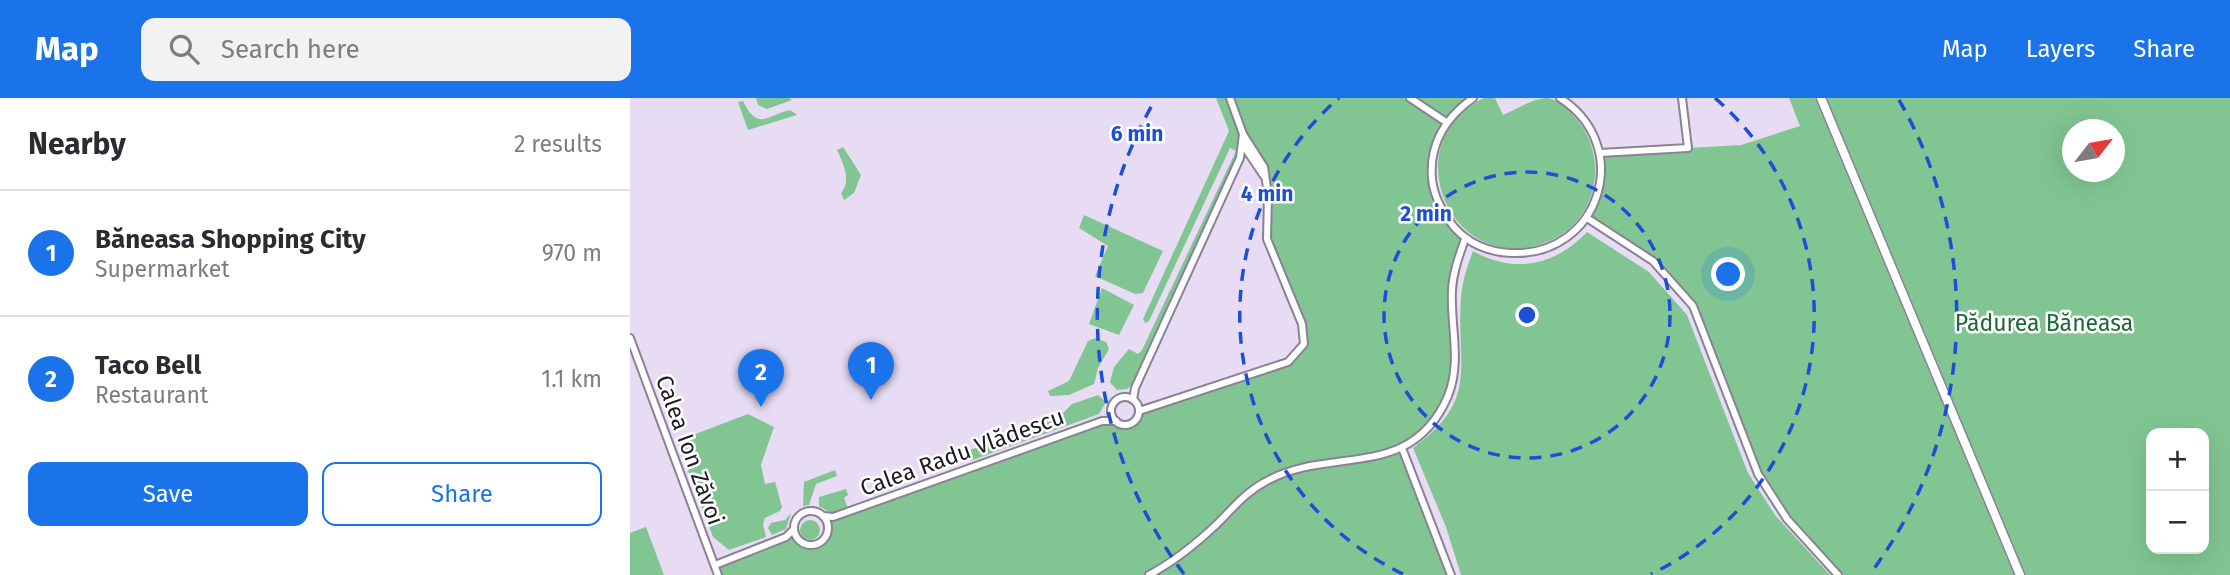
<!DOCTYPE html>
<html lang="en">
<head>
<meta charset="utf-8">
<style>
  body { margin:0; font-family:"Fira Sans",sans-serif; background:#f2f2f3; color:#2b2b33 }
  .controls { position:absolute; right:21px; bottom:21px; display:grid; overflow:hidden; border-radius:14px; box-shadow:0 7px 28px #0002 }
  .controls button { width:63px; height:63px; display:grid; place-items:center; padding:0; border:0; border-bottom:2px solid #e1e1e2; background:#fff; color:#2b2b33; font:35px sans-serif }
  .compass { position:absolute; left:1432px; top:21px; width:63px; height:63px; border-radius:50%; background:#fff; box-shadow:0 7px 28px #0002; rotate:59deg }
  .you { position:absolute; left:1099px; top:177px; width:24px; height:24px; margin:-18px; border:5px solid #fff; border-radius:50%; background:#1a73e8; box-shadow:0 0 0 10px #1a73e833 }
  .badge { display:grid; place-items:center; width:46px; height:46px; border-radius:50%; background:#1a73e8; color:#fff; font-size:23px; font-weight:700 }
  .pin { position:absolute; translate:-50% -58px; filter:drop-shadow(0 2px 4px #0008) }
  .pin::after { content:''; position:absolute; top:37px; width:24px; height:21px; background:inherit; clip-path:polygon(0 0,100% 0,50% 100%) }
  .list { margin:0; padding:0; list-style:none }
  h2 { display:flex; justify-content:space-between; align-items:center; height:91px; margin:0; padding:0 28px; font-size:30px }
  h2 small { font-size:23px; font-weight:400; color:#7c7c81 }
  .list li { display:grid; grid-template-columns:46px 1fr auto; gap:21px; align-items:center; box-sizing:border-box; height:126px; padding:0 28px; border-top:2px solid #e1e1e2 }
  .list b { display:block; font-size:26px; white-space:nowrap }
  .list p { margin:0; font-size:23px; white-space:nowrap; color:#7c7c81 }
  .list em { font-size:23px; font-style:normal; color:#7c7c81 }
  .actions { display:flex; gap:14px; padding:21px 28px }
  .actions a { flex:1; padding:16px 0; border:2px solid #1a73e8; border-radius:14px; text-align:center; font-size:24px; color:#1a73e8 }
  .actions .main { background:#1a73e8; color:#fff }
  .icon { flex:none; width:38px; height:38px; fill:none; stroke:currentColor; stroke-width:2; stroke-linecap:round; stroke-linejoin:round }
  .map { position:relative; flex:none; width:1600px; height:477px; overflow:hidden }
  header { display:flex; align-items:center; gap:42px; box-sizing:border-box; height:98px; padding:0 35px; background:#1a73e8; color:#fff }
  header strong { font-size:33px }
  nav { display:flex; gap:38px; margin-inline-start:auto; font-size:24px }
  .search { width:490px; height:63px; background:#f2f2f3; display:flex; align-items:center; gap:18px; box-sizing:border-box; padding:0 24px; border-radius:14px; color:#7c7c81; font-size:26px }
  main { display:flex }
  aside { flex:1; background:#fff }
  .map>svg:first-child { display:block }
  .green { fill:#81c692; fill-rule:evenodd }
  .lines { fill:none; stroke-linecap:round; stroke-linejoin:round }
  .minor-casing { stroke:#8b8196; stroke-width:10 }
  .tertiary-casing { stroke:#8b8196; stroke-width:11 }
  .minor { stroke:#fff; stroke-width:6 }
  .tertiary { stroke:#fff; stroke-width:8 }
  .ring { fill:none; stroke:#1d4ed8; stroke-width:3.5; stroke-dasharray:12 9 }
  .labels { text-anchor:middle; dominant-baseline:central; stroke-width:5; stroke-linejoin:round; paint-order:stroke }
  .park-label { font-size:23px; fill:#1e6838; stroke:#fff }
  .street-label { font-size:23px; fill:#1d1921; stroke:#fff }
  .centre { fill:#1d4ed8; stroke:#fff; stroke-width:3.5 }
  .ring-label { font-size:21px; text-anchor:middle; font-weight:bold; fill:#1d4ed8; stroke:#fff; stroke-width:5; stroke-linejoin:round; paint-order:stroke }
</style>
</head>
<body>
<header>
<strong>Map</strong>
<div class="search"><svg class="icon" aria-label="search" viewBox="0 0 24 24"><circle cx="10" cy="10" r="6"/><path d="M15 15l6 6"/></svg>Search here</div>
<nav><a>Map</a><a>Layers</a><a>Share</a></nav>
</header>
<main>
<aside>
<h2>Nearby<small>2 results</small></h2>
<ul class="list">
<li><span class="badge">1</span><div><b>Băneasa Shopping City</b><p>Supermarket</p></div><em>970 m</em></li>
<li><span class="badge">2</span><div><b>Taco Bell</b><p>Restaurant</p></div><em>1.1 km</em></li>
</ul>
<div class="actions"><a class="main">Save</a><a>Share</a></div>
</aside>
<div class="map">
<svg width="1600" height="477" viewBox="0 0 1600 477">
  <rect width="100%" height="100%" fill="#e7dcf4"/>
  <g class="green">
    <polygon points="126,0 159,0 162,2 137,11 128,7"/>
    <polygon points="586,0 597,0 610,34 605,66 504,285 497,291 487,292 480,284 484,269 499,251 508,256 512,252 606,53 600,50 519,223 515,225 513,221 599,33"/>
    <path d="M600 0H843L811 33 801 71 808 104 835 141C831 154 824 169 823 183 820 255 839 299 772 350L821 477H88L85 467 165 437 174 446 191 444 198 433 195 421 483 319 490 326H501L509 317V309L545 303 666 258 675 237 637 141 638 88 613 36Z"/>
    <path d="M854 0H865L873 17C885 12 904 0 917 0 927 1 937 10 943 17 983 59 967 129 911 146 817 176 765 42 854 0Z"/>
    <path d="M1159 0H1600V477H1208L1178 446 1128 376 1072 224 1035 174 957 120 964 106 970 55 1111 47 1170 28ZM1442 32H1484V74H1442ZM1521 335H1574V451H1521Z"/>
    <path d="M113 3C128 34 137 17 160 12L167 17 118 32 108 4Z"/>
    <path d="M213 49 231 77 224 95 214 102 211 95C222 83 213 65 207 52Z"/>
    <polygon points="454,117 533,153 513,195 505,196 465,178 478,148 449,130"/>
    <path d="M957 134 1019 174 1057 217 1118 375 1145 417 1200 477H831L816 429 783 350C850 301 826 269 831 200 832 184 837 169 843 153 884 176 925 168 957 134Z"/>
    <polygon points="472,190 504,207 489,237 459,226"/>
    <polygon points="465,240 476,244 479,251 468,270 464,286 439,297 420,298 418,293 439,283 458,243"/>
    <polygon points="468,297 476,304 469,316 340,363 337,353 427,321 442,306"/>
    <polygon points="118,316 144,329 131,367 135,386 145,384 152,409 150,413 135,420 133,426 136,439 99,452 83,439 47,343"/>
    <polygon points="205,372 207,378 186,386 179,407 173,408 174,384"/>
    <polygon points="216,391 218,397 214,400 218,411 202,416 189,408 189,399"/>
    <polygon points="161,415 156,431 142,437 138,430 141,425 155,422"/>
    <circle cx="180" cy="432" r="10"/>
    <polygon points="16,429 34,477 0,477 0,435"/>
  </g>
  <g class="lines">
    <defs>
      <g id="minor">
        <polyline points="780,0 816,24"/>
        <path d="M843 0C815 20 799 46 802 81 804 100 813 115 824 129 839 146 858 154 881 155 970 159 1005 48 930 0"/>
        <polyline points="613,47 634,78"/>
        <polyline points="970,55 1058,50 1052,0"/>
        <polyline points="957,120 1023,163 1063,208 1128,376 1157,421 1208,477"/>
        <polyline points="0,240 88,477"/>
        <circle cx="495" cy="313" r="14"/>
        <polyline points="503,302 505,290 610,60 613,36 600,0"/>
        <polyline points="509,313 658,264 674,246 672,226 637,141 638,97 634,69 613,36"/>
        <polyline points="772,350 821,477"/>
        <circle cx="181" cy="430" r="17"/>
        <polyline points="193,418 203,419 472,323 486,323"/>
        <polyline points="85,467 156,439 164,431"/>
        <path d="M519 477C545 463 566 446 587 426 602 411 616 394 635 384 698 347 781 385 818 298 832 263 820 228 822 192 823 174 829 158 835 141"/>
      </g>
      <polyline id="tertiary" points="1191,0 1390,477"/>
    </defs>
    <use href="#minor" class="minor-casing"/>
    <use href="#tertiary" class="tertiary-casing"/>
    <use href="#minor" class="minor"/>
    <use href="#tertiary" class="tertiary"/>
  </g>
  <g class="ring">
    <circle cx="897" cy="217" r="143"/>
    <path d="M773 476A287 287 0 0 1 709 0M1085 0A287 287 0 0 1 1021 476"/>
    <path d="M554 476A430 430 0 0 1 525 2M1269 2A430 430 0 0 1 1240 476"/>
  </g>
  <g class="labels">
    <g class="park-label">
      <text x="1414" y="225">Pădurea Băneasa</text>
    </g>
    <g class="street-label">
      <text transform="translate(60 352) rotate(70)">Calea Ion Zăvoi</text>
      <text transform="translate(332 354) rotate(-20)">Calea Radu Vlădescu</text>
    </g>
  </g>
  <circle cx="897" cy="217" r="10" class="centre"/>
  <g class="ring-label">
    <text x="507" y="43">6 min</text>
    <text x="637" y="103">4 min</text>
    <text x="796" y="123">2 min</text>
  </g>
</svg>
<div class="controls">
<button>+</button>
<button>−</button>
</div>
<svg class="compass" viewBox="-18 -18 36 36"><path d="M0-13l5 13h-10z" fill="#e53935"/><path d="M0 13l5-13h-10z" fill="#7c7c81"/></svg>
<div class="you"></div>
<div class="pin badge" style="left:241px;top:302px">1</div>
<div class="pin badge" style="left:131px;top:309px">2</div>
</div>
</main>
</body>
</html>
